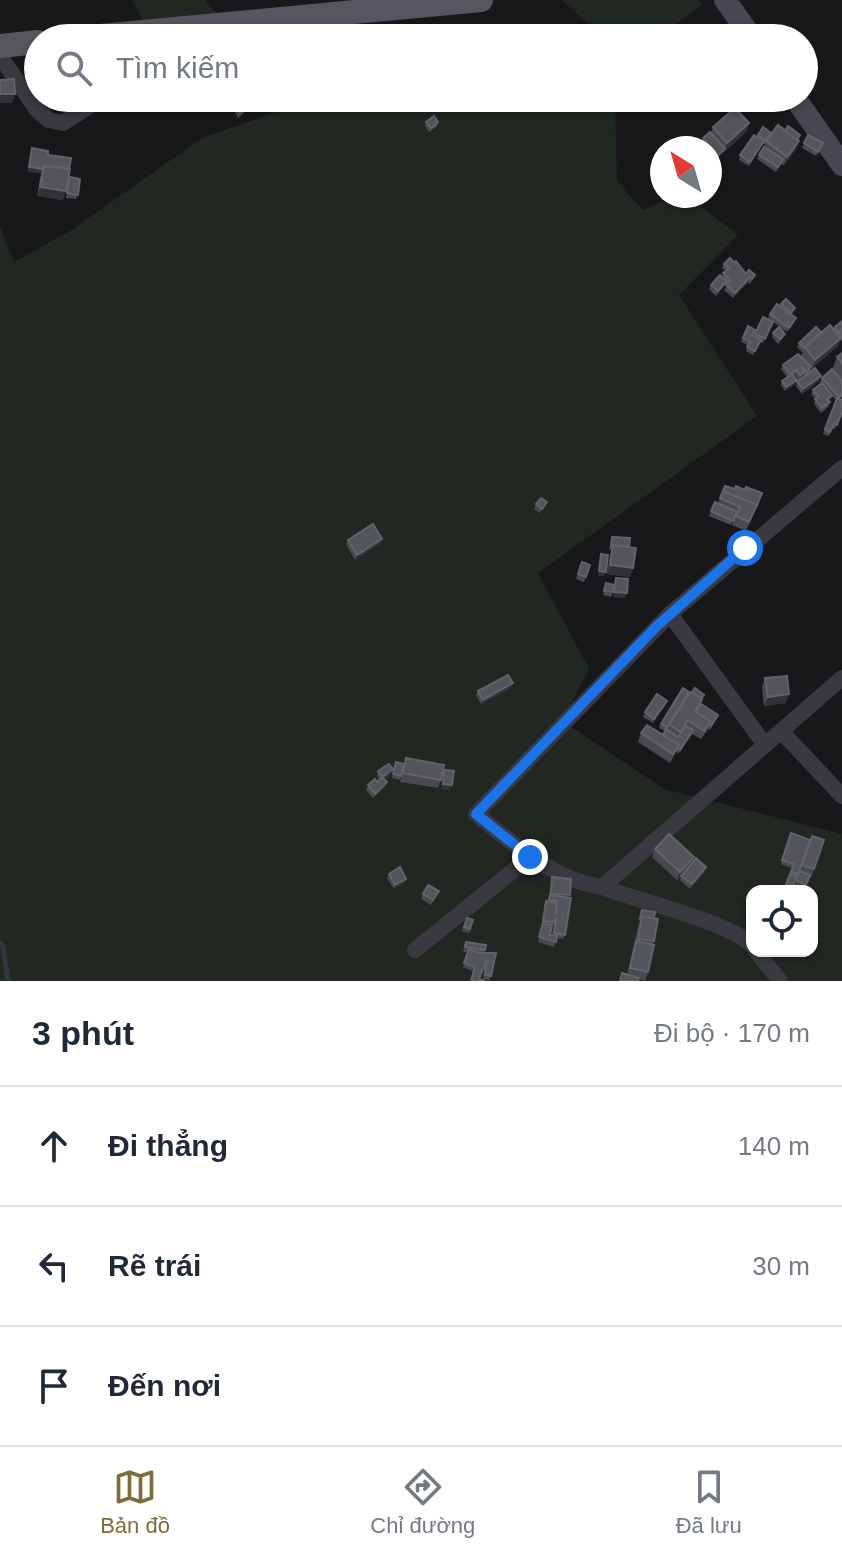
<!DOCTYPE html>
<html lang="vi">
<head>
<meta charset="utf-8">
<style>
  body { margin:0; font-family:Helvetica,sans-serif; background:#f2f2f3; color:#1f2937 }
  .controls { position:absolute; right:24px; bottom:24px; display:grid; overflow:hidden; border-radius:16px; box-shadow:0 2px 6px #0004 }
  .controls button { width:72px; height:72px; display:grid; place-items:center; padding:0; border:0; border-bottom:2px solid #e0e1e3; background:#fff; color:#1f2937; font:40px sans-serif }
  .compass { position:absolute; left:650px; top:136px; width:72px; height:72px; border-radius:50%; background:#fff; box-shadow:0 2px 6px #0004; rotate:323deg }
  .stop { position:absolute; width:24px; height:24px; margin:-18px; border:6px solid #1a73e8; border-radius:50%; background:#fff }
  .stop.end { background:#1a73e8; border-color:#fff; box-shadow:0 2px 8px #0008 }
  .list { margin:0; padding:0; list-style:none }
  h2 { display:flex; justify-content:space-between; align-items:center; height:104px; margin:0; padding:0 32px; font-size:34px }
  h2 small { font-size:26px; font-weight:400; color:#747a83 }
  .list li { display:grid; grid-template-columns:52px 1fr auto; gap:24px; align-items:center; box-sizing:border-box; height:120px; padding:0 32px; border-top:2px solid #e0e1e3 }
  .list b { display:block; font-size:30px; white-space:nowrap }
  .list em { font-size:26px; font-style:normal; color:#747a83 }
  .icon { flex:none; width:44px; height:44px; fill:none; stroke:currentColor; stroke-width:2; stroke-linecap:round; stroke-linejoin:round }
  .map { position:relative; flex:none; width:842px; height:981px; overflow:hidden }
  .search { position:absolute; background:#fff; box-shadow:0 2px 6px #0004; left:24px; right:24px; top:24px; height:88px; display:flex; align-items:center; gap:20px; box-sizing:border-box; padding:0 28px; border-radius:44px; color:#747a83; font-size:30px }
  .sheet { height:464px; background:#fff }
  nav { display:flex; justify-content:space-around; align-items:center; box-sizing:border-box; height:112px; border-top:2px solid #e0e1e3; background:#fff; font-size:22px; color:#747a83 }
  nav a { display:grid; justify-items:center; gap:4px }
  nav .on { color:#7d6d39 }
  .map>svg:first-child { display:block }
  .green { fill:#202821; fill-rule:evenodd }
  .lines { fill:none; stroke-linecap:round; stroke-linejoin:round }
  .stream { stroke:#2e363e; stroke-width:5 }
  .street { stroke:#39393f; stroke-width:16 }
  .secondary { stroke:#47484f; stroke-width:22 }
  .primary { stroke:#55565e; stroke-width:24 }
  .wall { fill:#494a4f; fill-rule:evenodd }
  .shaded-wall { fill:#313235 }
  .building { fill:#54555a; stroke:#616369; stroke-width:2 }
  .route { stroke:#1a73e8; stroke-width:10 }
</style>
</head>
<body>
<div class="map">
<svg width="842" height="981" viewBox="0 0 842 981">
  <rect width="100%" height="100%" fill="#18181a"/>
  <g class="green">
    <polygon points="132,0 205,0 238,38 152,38"/>
    <polygon points="562,0 698,0 702,5 656,38 587,38 596,31"/>
    <path d="M315 98H615L617 181 643 210 674 196H688L738 235 679 295 757 416 538 573 589 669 562 721 664 789 842 834V981H0V227L14 262 70 231 202 138ZM752 891H812V951H752Z"/>
  </g>
  <g class="lines">
    <polyline class="stream" points="0,943 3,946 8,981"/>
    <g class="street">
      <polyline points="254,38 279,20"/>
      <polyline points="0,56 37,110 49,120 63,123 102,98"/>
      <polyline points="670,614 765,745"/>
      <polyline points="781,731 842,796"/>
      <polyline points="602,887 842,678"/>
      <path d="M752 946C733 923 635 900 602 887 553 880 514 844 476 814L670 614 842 468"/>
      <polyline points="415,950 530,857"/>
      <polyline points="756,951 780,981"/>
    </g>
    <g class="secondary">
      <polyline points="725,0 752,38"/>
      <polyline points="795,98 842,165"/>
    </g>
    <g class="primary">
      <polyline points="79,38 481,0"/>
      <polyline points="0,46 38,42"/>
    </g>
  </g>
  <g class="wall">
    <polygon points="38,63 38,87 29,73 30,69"/>
    <polygon points="228,98 253,98 252,101 244,106 244,113 238,118"/>
    <polygon points="447,98 461,98 463,100 461,104 455,109 446,99"/>
    <polygon points="426,122 438,122 437,126 429,132 425,126"/>
    <polygon points="749,123 746,132 716,159 710,152 710,148 706,148 701,142 703,138 711,133 713,127"/>
    <polygon points="771,133 799,141 795,150 784,165 781,164 776,172 757,159 765,144 763,144 749,166 739,160 740,155 758,135"/>
    <polygon points="804,143 823,143 816,156 802,148"/>
    <polygon points="32,148 48,155 69,169 63,200 37,196 41,173 28,172"/>
    <polygon points="70,177 78,195 76,199 66,198"/>
    <polygon points="724,264 746,274 755,275 750,284 748,282 733,298 724,290 728,284 726,283 716,296 709,289 711,285 722,277 726,271 722,268"/>
    <polygon points="781,304 795,308 791,314 796,318 787,332 768,318 770,314 781,307"/>
    <polygon points="763,317 773,322 763,343 760,342 753,355 746,351 748,345 741,342 748,326 754,336"/>
    <polygon points="842,321 842,341 840,340 838,346 812,368 801,356 803,352 802,352 797,347 799,343 821,332 834,329 835,327"/>
    <polygon points="773,333 785,334 783,338 778,344 772,337"/>
    <polygon points="842,353 842,397 840,399 842,412 835,429 832,428 829,436 823,434 836,400 832,396 829,401 830,402 828,407 821,413 814,404 816,399 811,394 813,390 821,383 820,382 822,378 832,370 837,357"/>
    <polygon points="783,365 811,367 810,372 804,376 803,375 799,380 794,374 793,375 795,384 785,391 781,385 782,381 787,377 781,369"/>
    <polygon points="819,381 802,394 796,386 797,382"/>
    <polygon points="725,486 735,489 745,490 762,493 746,531 732,525 735,515 731,525 709,516 715,502 718,503"/>
    <polygon points="547,502 540,513 534,509 536,504"/>
    <polygon points="612,537 629,547 633,568 630,577 607,574 611,550 609,550"/>
    <polygon points="348,540 381,543 355,560 346,544"/>
    <polygon points="582,562 590,565 584,582 576,579"/>
    <polygon points="606,583 613,592 611,597 603,595"/>
    <polygon points="765,678 786,703 764,706 762,687"/>
    <polygon points="513,683 511,688 481,704 476,695 478,691"/>
    <polygon points="689,692 704,695 699,708 718,715 710,730 708,729 701,739 692,734 678,754 676,752 670,763 638,742 641,733 663,735 665,731 659,728 661,724"/>
    <polygon points="667,701 653,723 643,717 645,712"/>
    <polygon points="406,758 441,780 438,788 400,782"/>
    <polygon points="396,762 401,776 400,780 392,778"/>
    <polygon points="378,771 391,774 384,779 385,787 373,798 366,790 368,785 379,780 377,775"/>
    <polygon points="791,833 798,874 791,891 785,888 792,868 781,864"/>
    <polygon points="812,836 824,840 811,878 809,877 804,889 795,885"/>
    <polygon points="655,849 691,865 706,867 705,872 690,889 680,880 681,876 687,870 677,880 652,857"/>
    <polygon points="389,874 404,883 394,889 387,878"/>
    <path d="M552 877 569 898 565 935 563 939 556 938 554 947 538 942 543 926 544 906 546 901 548 902ZM554 923 552 936 550 935 552 927Z"/>
    <polygon points="439,891 431,905 421,899 423,894"/>
    <polygon points="642,910 654,918 654,941 648,972 645,981 627,975"/>
    <polygon points="467,918 473,920 469,933 462,931"/>
    <polygon points="466,942 485,950 484,953 491,976 489,981 483,979 485,963 470,981 473,971 463,967 468,952 463,952"/>
  </g>
  <g class="shaded-wall">
    <polygon points="0,94 15,94 12,103 0,103"/>
    <polygon points="251,98 253,98 252,101 240,107 242,103"/>
    <polygon points="749,123 746,132 716,159 718,155 725,149 727,143"/>
    <polygon points="799,141 795,150 784,165 787,157"/>
    <polygon points="29,167 42,169 41,173 28,172"/>
    <polygon points="40,187 66,191 63,200 37,196"/>
    <polygon points="750,277 748,282 733,298 735,293"/>
    <polygon points="841,338 838,346 812,368 815,360"/>
    <polygon points="821,376 819,381 802,394 803,389"/>
    <polygon points="797,380 795,384 785,391 786,387"/>
    <polygon points="382,539 381,543 355,560 357,555"/>
    <polygon points="610,565 633,568 630,577 607,574"/>
    <polygon points="599,571 606,572 604,576 598,576"/>
    <polygon points="614,592 627,593 625,598 613,597"/>
    <polygon points="513,683 511,688 481,704 483,700"/>
    <polygon points="789,694 786,703 764,706 768,697"/>
    <polygon points="393,769 391,774 380,781 382,777"/>
    <polygon points="387,782 385,787 373,798 375,794"/>
    <polygon points="443,784 452,785 450,790 441,789"/>
    <polygon points="694,857 690,866 677,880 680,872"/>
    <polygon points="706,867 705,872 690,889 692,884"/>
    <polygon points="406,879 404,883 394,889 395,885"/>
    <polygon points="551,894 570,895 568,900 549,898"/>
  </g>
  <g class="building">
    <polygon points="674,31 680,38 665,38"/>
    <polygon points="38,63 38,80 30,69"/>
    <polygon points="14,79 15,94 0,94 0,80"/>
    <polygon points="231,98 251,98 242,103 246,108 240,113"/>
    <polygon points="451,98 461,98 463,100 456,105"/>
    <polygon points="735,108 749,123 727,143 713,127"/>
    <polygon points="434,116 438,122 431,128 426,122"/>
    <polygon points="778,125 799,141 787,157 766,141"/>
    <polygon points="788,126 800,135 797,140 785,131"/>
    <polygon points="763,127 771,133 766,140 758,135"/>
    <polygon points="710,132 725,149 718,155 703,138"/>
    <polygon points="754,135 764,141 750,162 740,155"/>
    <polygon points="808,135 823,143 818,152 804,143"/>
    <polygon points="764,147 783,159 778,167 759,155"/>
    <polygon points="32,148 48,151 48,155 71,158 69,169 44,166 42,169 29,167"/>
    <polygon points="44,166 70,169 66,191 40,187"/>
    <polygon points="70,177 80,179 78,195 67,193"/>
    <polygon points="730,258 735,263 736,261 746,274 749,270 755,275 752,279 750,277 735,293 726,285 730,281 723,273 729,269 724,264"/>
    <polygon points="720,275 727,281 718,291 711,285"/>
    <polygon points="786,299 795,308 791,313 781,304"/>
    <polygon points="777,304 796,318 789,328 770,314"/>
    <polygon points="763,317 773,322 765,339 755,334"/>
    <polygon points="842,321 842,336 835,327"/>
    <polygon points="830,325 841,338 815,360 805,347"/>
    <polygon points="748,326 755,330 752,335 761,340 755,351 747,347 750,341 743,338"/>
    <polygon points="779,327 785,334 780,339 773,333"/>
    <polygon points="816,327 821,332 804,348 799,343"/>
    <polygon points="842,353 842,363 837,357"/>
    <polygon points="798,354 811,367 806,372 801,366 804,372 800,375 796,370 790,374 783,365"/>
    <polygon points="815,368 821,376 803,389 797,382"/>
    <polygon points="832,369 842,381 842,394 839,397 822,378"/>
    <polygon points="792,374 797,380 786,387 782,381"/>
    <polygon points="822,383 832,396 827,399 830,402 822,408 815,399 819,397 813,390"/>
    <polygon points="837,398 842,400 842,412 837,425 834,424 830,432 825,429"/>
    <polygon points="725,486 735,489 736,486 745,490 746,487 762,493 756,507 757,505 723,491"/>
    <polygon points="723,491 757,505 749,522 736,516 740,507 720,498"/>
    <polygon points="541,498 547,502 542,509 536,504"/>
    <polygon points="715,502 737,512 733,521 711,511"/>
    <polygon points="373,524 382,539 357,555 348,540"/>
    <polygon points="612,537 630,538 629,547 611,546"/>
    <polygon points="613,545 636,548 633,568 610,565"/>
    <polygon points="601,554 608,555 606,572 599,571"/>
    <polygon points="582,562 590,565 586,577 578,574"/>
    <polygon points="616,578 628,579 627,593 614,592"/>
    <polygon points="606,583 614,585 613,592 604,591"/>
    <polygon points="508,675 513,683 483,700 478,691"/>
    <polygon points="787,676 789,694 768,697 765,678"/>
    <polygon points="683,688 689,692 667,727 661,724"/>
    <polygon points="695,688 704,695 701,699 692,692"/>
    <polygon points="691,692 702,699 695,711 710,721 704,731 688,720 680,732 669,724"/>
    <polygon points="657,694 667,701 654,719 645,712"/>
    <polygon points="701,704 718,715 711,726 709,724 710,721 696,712"/>
    <polygon points="647,725 679,745 673,754 641,733"/>
    <polygon points="686,726 693,730 680,750 677,748 679,745 663,735 666,729 678,737"/>
    <polygon points="406,758 444,765 441,780 403,773"/>
    <polygon points="396,762 404,764 401,776 393,774"/>
    <polygon points="389,764 393,769 382,777 378,771"/>
    <polygon points="444,770 454,771 452,785 443,784"/>
    <polygon points="382,777 387,782 375,794 368,785 375,779 377,782"/>
    <polygon points="791,833 810,840 798,874 791,872 794,864 782,860"/>
    <polygon points="669,834 694,857 680,872 655,849"/>
    <polygon points="812,836 824,840 814,869 802,865"/>
    <polygon points="696,858 706,867 692,884 681,876"/>
    <polygon points="400,867 406,879 395,885 389,874"/>
    <polygon points="800,871 810,875 806,885 796,880"/>
    <polygon points="790,874 797,876 793,886 786,884"/>
    <polygon points="552,877 571,879 570,895 551,894"/>
    <polygon points="428,885 439,891 433,900 423,894"/>
    <polygon points="550,895 571,898 565,935 554,933 556,918 554,922 543,921 546,901 556,903 556,914 558,901 549,900"/>
    <polygon points="642,910 655,912 654,918 642,917 640,918"/>
    <polygon points="642,917 658,919 654,941 638,939"/>
    <polygon points="467,918 473,920 470,929 464,927"/>
    <polygon points="543,923 552,925 550,935 557,936 556,942 539,937"/>
    <polygon points="636,941 654,945 648,972 630,968"/>
    <polygon points="466,942 486,945 485,950 465,947"/>
    <polygon points="469,949 480,953 496,953 491,976 485,975 487,959 479,979 485,981 471,981 475,967 464,963"/>
    <polygon points="622,973 639,978 638,981 620,981"/>
  </g>
  <g class="lines">
    <polyline class="route" points="530,857 476,814 657,626 745,548"/>
  </g>
</svg>
<div class="controls">
<button><svg class="icon" aria-label="locate" viewBox="0 0 24 24"><circle cx="12" cy="12" r="6"/><path d="M12 2v4M12 18v4M2 12h4M18 12h4"/></svg></button>
</div>
<svg class="compass" viewBox="-18 -18 36 36"><path d="M0-13l5 13h-10z" fill="#e53935"/><path d="M0 13l5-13h-10z" fill="#747a83"/></svg>
<div class="stop" style="left:745px;top:548px"></div>
<div class="stop end" style="left:530px;top:857px"></div>
<div class="search"><svg class="icon" aria-label="search" viewBox="0 0 24 24"><circle cx="10" cy="10" r="6"/><path d="M15 15l6 6"/></svg>Tìm kiếm</div>
</div>
<section class="sheet">
<h2>3 phút<small>Đi bộ · 170 m</small></h2>
<ul class="list">
<li><svg class="icon" aria-label="ahead" viewBox="0 0 24 24"><path d="M12 20V5M6 11l6-6 6 6"/></svg><div><b>Đi thẳng</b></div><em>140 m</em></li>
<li><svg class="icon" aria-label="left" viewBox="0 0 24 24"><path d="M17 20v-9H6M10 6l-5 5 5 5"/></svg><div><b>Rẽ trái</b></div><em>30 m</em></li>
<li><svg class="icon" aria-label="arrive" viewBox="0 0 24 24"><path d="M6 21V4h12l-3 4 3 4H6"/></svg><div><b>Đến nơi</b></div></li>
</ul>
</section>
<nav>
<a class="on"><svg class="icon" aria-label="map" viewBox="0 0 24 24"><path d="M3 6l6-2 6 2 6-2v14l-6 2-6-2-6 2zM9 4v14M15 6v14"/></svg>Bản đồ</a>
<a><svg class="icon" aria-label="directions" viewBox="0 0 24 24"><path d="M12 3l9 9-9 9-9-9zM9 14v-3h6M13 9l2 2-2 2"/></svg>Chỉ đường</a>
<a><svg class="icon" aria-label="saved" viewBox="0 0 24 24"><path d="M7 4h10v16l-5-4-5 4z"/></svg>Đã lưu</a>
</nav>
</body>
</html>
